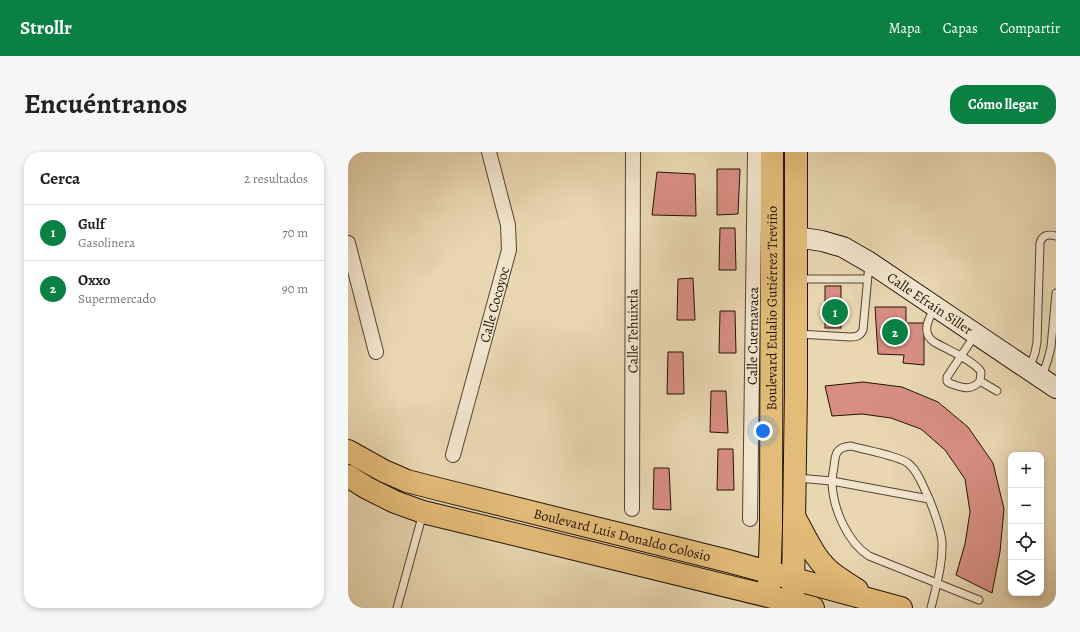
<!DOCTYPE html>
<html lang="es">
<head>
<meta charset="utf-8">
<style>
  body { margin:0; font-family:Alegreya,serif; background:#f6f6f6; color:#222 }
  .controls { position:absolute; right:12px; bottom:12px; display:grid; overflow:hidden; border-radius:8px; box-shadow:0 2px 6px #0003 }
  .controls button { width:36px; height:36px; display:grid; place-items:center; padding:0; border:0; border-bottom:1px solid #e0e0e0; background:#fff; color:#222; font:20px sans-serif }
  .you { position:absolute; left:415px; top:279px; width:14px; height:14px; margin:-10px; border:3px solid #fff; border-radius:50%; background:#1a73e8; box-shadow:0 0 0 6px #1a73e833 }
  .badge { display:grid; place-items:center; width:26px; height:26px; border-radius:50%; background:#0b8043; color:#fff; font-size:13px; font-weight:700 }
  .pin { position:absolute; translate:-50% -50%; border:2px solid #fff; box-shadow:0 1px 4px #0006 }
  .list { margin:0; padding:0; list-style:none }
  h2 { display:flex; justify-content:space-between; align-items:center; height:52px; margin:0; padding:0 16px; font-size:17px }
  h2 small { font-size:13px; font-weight:400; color:#767676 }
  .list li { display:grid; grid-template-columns:26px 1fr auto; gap:12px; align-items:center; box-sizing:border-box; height:56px; padding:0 16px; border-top:1px solid #e0e0e0 }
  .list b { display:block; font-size:15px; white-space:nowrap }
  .list p { margin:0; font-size:13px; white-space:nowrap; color:#767676 }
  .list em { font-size:13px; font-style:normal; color:#767676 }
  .icon { flex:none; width:22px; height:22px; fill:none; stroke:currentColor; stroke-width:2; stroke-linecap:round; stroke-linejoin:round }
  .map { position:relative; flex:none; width:708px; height:456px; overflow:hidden; border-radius:16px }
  header { display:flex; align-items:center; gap:24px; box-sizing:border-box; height:56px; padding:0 20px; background:#0b8043; color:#fff }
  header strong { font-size:19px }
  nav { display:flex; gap:22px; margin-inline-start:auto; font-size:14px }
  .intro { display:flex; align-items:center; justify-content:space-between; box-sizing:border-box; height:96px; padding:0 24px }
  h1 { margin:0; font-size:28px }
  .button { padding:10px 18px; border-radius:16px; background:#0b8043; color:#fff; font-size:14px; font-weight:700 }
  main { display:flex; gap:24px; padding:0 24px }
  aside { flex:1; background:#fff; border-radius:16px; box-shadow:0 2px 6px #0003 }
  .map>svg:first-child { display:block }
  .building { fill:#d88e83; stroke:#221405 }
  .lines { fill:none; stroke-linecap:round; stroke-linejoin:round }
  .lane-casing { stroke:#544530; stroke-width:9 }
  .street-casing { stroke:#544530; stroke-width:16 }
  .secondary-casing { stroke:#221405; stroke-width:22 }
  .primary-casing { stroke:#221405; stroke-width:24 }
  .lane { stroke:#f1e5cd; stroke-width:7 }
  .street { stroke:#f1e5cd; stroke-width:14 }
  .secondary { stroke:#f1e5cd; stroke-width:20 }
  .primary { stroke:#e4bc79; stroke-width:22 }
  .labels { text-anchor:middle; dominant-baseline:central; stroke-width:3; stroke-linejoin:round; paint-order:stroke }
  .street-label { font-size:14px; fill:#221405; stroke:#f1e5cd }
</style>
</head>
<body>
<header>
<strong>Strollr</strong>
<nav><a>Mapa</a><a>Capas</a><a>Compartir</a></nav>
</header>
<div class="intro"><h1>Encuéntranos</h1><a class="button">Cómo llegar</a></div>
<main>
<aside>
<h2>Cerca<small>2 resultados</small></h2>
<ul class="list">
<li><span class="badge">1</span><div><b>Gulf</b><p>Gasolinera</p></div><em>70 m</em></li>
<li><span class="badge">2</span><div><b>Oxxo</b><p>Supermercado</p></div><em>90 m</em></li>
</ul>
</aside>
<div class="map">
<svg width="708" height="456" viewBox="0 0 708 456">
  <rect width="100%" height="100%" fill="#e9d7b2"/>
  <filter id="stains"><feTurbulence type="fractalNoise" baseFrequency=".005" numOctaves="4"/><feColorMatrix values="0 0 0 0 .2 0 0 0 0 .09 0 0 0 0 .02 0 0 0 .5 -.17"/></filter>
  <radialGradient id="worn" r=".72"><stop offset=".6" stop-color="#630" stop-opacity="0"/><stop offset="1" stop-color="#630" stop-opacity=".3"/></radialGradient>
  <g class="building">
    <polygon points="369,17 392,17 390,62 369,63"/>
    <polygon points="309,20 347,22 348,64 304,63"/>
    <polygon points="372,76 387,76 388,118 371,118"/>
    <polygon points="345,126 347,168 329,168 330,127"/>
    <rect x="477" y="134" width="16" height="42"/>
    <polygon points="527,155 558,155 558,171 576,171 576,213 555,211 556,203 530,202"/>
    <polygon points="372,159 387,159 388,201 371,201"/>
    <polygon points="320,200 335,200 336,242 319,242"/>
    <polygon points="515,230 554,235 590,250 620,275 645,311 656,357 652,400 644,441 608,423 617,392 622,360 617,327 597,298 573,277 543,266 514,262 484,264 477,234"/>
    <polygon points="363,239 378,239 380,281 362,280"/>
    <polygon points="370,297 385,297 386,338 369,338"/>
    <polygon points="306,316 321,316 323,358 305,357"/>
  </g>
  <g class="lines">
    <defs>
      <g id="lane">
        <polyline points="451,127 519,127"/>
        <path d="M586 157C580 168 573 181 586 190 598 197 627 209 633 220L632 229C623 240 612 235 601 231L599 229V225L627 183"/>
        <path d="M450 182 502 185C509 185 512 184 515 178L521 112"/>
        <path d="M681 217 687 201 689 190 692 91C694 83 700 82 708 84"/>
        <polyline points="694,225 700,207 703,195 708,141"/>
        <polyline points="632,229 649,239"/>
        <polyline points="449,326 484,329 581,347"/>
        <polyline points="49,456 75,361"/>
        <path d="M583 456C588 435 595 412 594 390 593 377 583 350 577 338 573 329 569 319 561 312 552 304 516 298 503 294 488 295 487 302 486 315 485 320 484 326 484 331 485 356 499 390 521 404L631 448"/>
      </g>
      <g id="street">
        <polyline points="0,91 28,200"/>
        <path id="s1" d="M105 303 161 98 160 73 141 0"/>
        <path id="s2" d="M284 357 285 0"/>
        <path id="s3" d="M402 367 407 0"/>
      </g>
      <g id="secondary">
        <path id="s4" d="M448 85 474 89 495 95 521 110 708 236"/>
      </g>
      <g id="primary">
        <path id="s5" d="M0 299 36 319 59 329 90 337 380 409 553 456"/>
        <polyline points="0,324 19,336 47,350 75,360 420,444 465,456"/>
        <path d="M448 368C459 388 467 408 485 422 493 428 501 433 509 438"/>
        <path id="s6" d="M421 435 423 376 424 0"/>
        <polyline points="445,441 448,238 448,0"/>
      </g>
    </defs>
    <use href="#lane" class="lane-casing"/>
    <use href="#street" class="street-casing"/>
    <use href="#secondary" class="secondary-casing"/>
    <use href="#primary" class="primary-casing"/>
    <use href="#lane" class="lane"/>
    <use href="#street" class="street"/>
    <use href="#secondary" class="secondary"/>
    <use href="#primary" class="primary"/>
  </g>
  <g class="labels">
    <g class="street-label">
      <text stroke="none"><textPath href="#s4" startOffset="152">Calle Efraín Siller</textPath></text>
      <text stroke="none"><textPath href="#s1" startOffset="156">Calle Cocoyoc</textPath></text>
      <text stroke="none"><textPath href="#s6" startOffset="279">Boulevard Eulalio Gutiérrez Treviño</textPath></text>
      <text stroke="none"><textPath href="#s2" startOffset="178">Calle Tehuixtla</textPath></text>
      <text stroke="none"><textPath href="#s3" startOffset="183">Calle Cuernavaca</textPath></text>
      <text stroke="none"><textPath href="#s5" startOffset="288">Boulevard Luis Donaldo Colosio</textPath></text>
    </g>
  </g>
  <rect width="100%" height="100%" filter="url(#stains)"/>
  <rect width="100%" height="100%" fill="url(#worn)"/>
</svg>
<div class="controls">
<button>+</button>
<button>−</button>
<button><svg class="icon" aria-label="locate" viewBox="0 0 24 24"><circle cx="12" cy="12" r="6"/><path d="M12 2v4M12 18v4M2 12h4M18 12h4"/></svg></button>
<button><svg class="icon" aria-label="layers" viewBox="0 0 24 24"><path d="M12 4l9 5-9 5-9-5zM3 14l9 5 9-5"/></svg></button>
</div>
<div class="you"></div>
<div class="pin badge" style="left:487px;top:160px">1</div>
<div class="pin badge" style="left:547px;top:180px">2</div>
</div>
</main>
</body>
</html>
